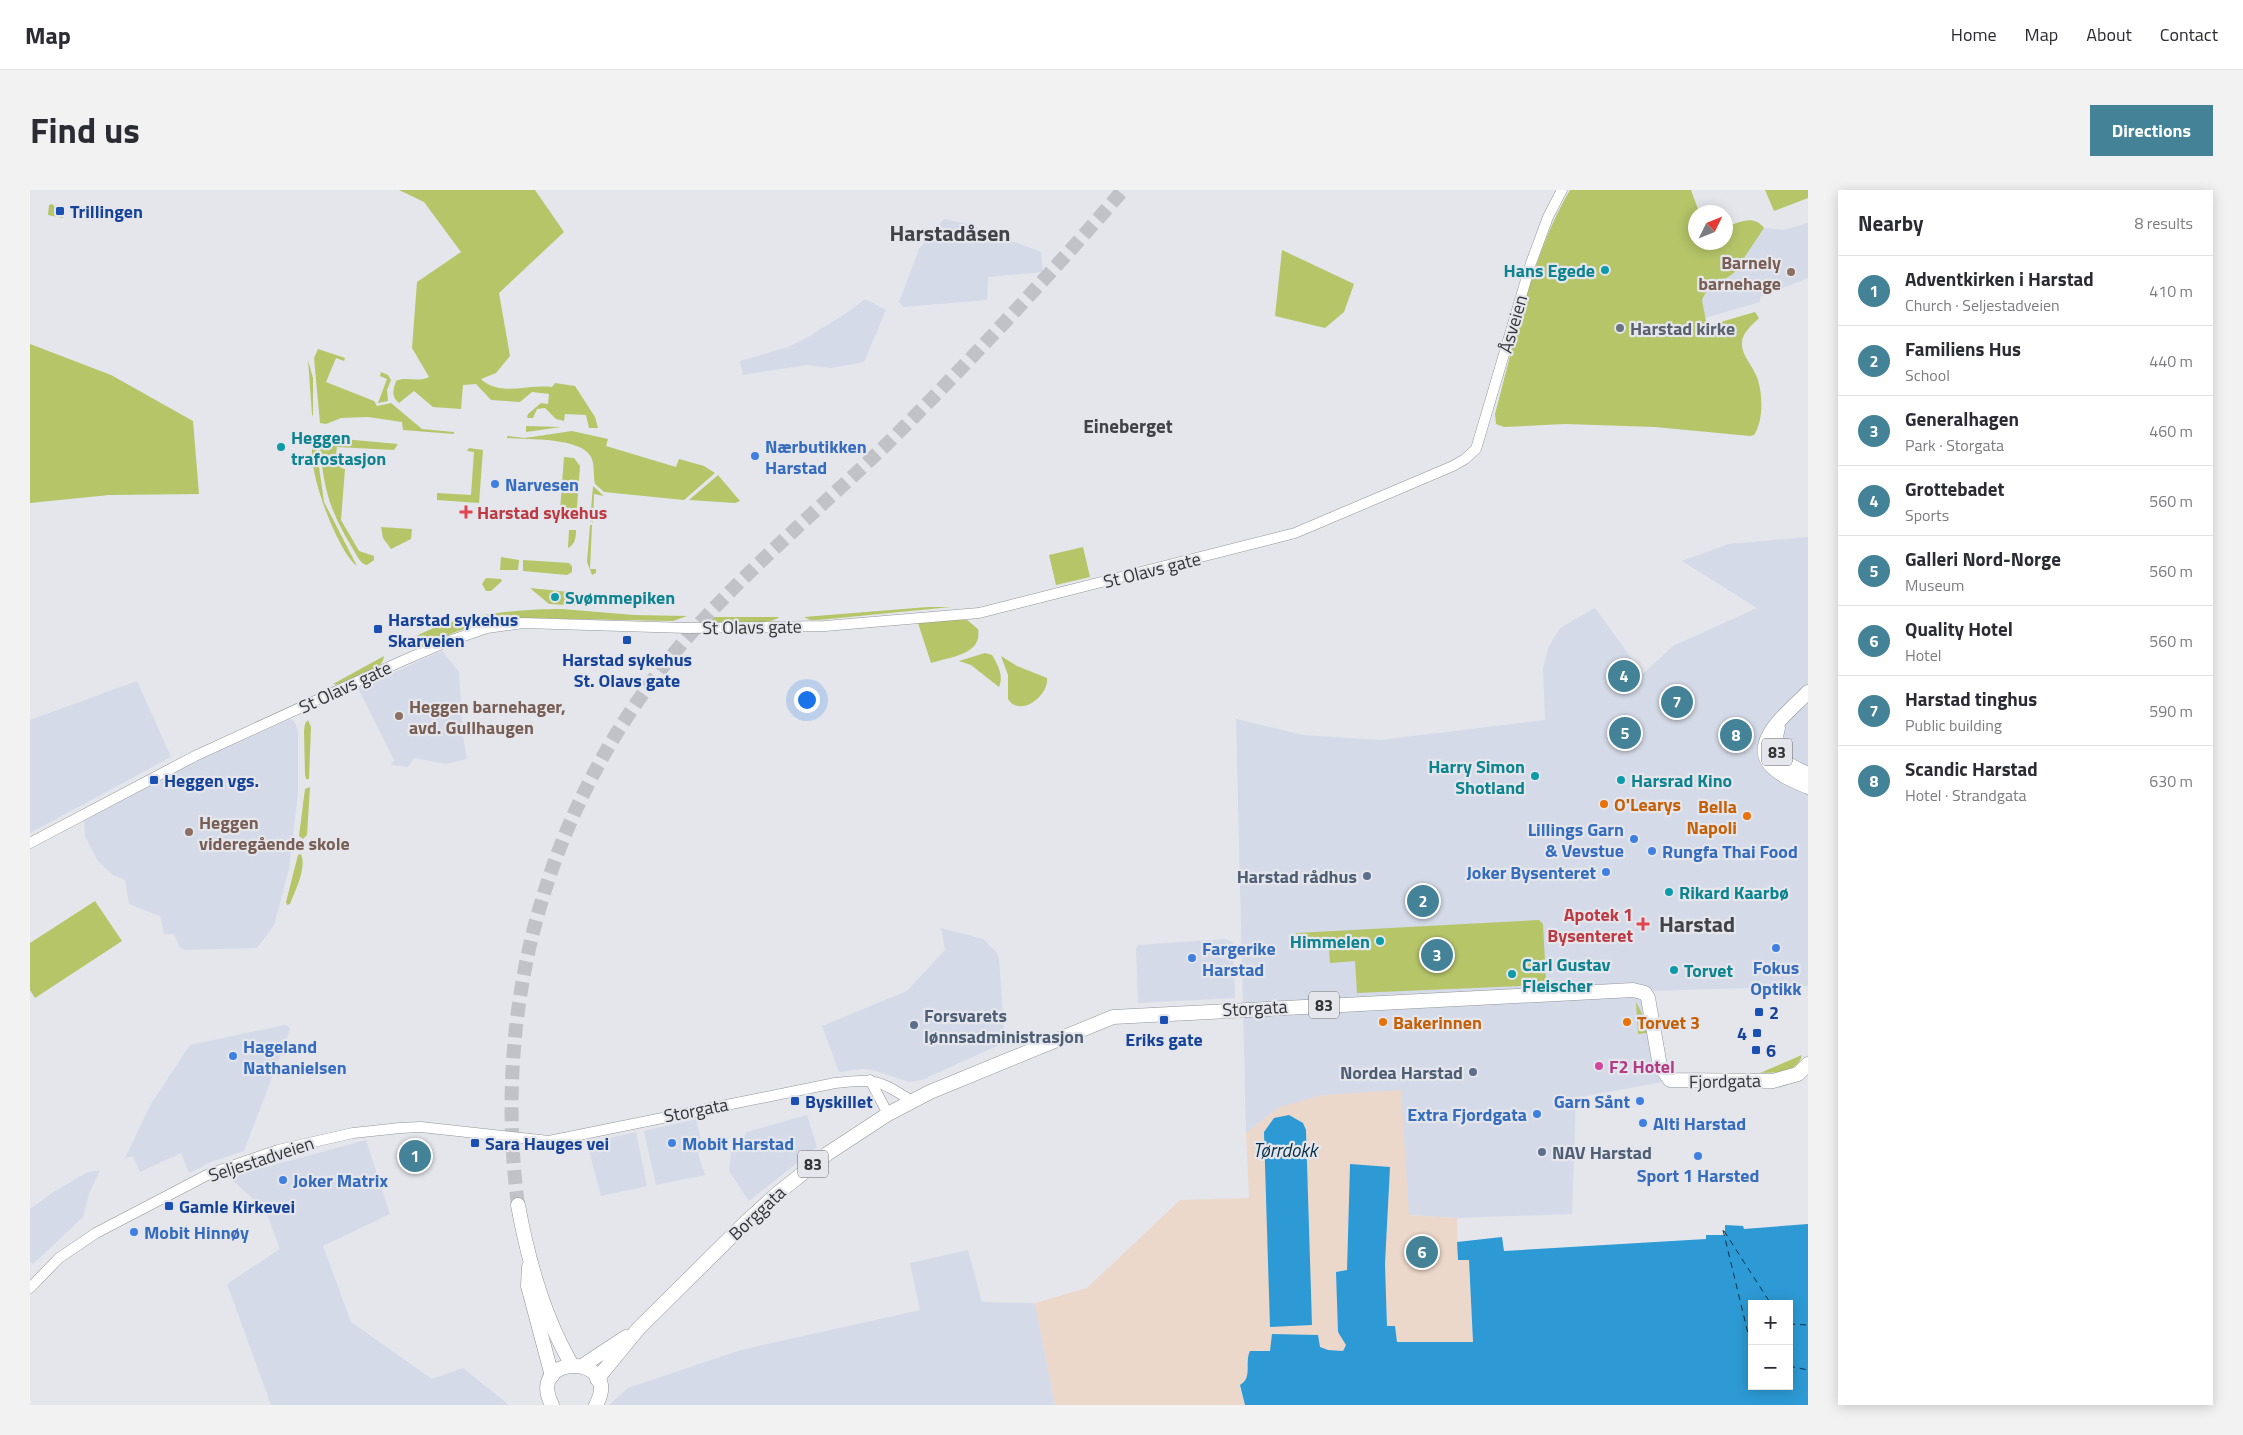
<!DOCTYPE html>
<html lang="en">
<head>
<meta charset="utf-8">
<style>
  body { margin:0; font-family:"Titillium Web",sans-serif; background:#f2f2f3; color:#2b2b33 }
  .controls { position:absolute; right:15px; bottom:15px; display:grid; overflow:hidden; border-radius:0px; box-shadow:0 2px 12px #0003 }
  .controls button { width:45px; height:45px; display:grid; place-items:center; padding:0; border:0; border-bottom:1px solid #e1e1e2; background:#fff; color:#2b2b33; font:25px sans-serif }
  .compass { position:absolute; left:1658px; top:15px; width:45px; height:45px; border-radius:50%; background:#fff; box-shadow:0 2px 12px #0003; rotate:47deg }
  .you { position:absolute; left:776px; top:509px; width:18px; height:18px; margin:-12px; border:4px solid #fff; border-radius:50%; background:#1a73e8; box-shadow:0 0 0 8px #1a73e833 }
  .badge { display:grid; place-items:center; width:32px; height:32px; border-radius:50%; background:#438297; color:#fff; font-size:16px; font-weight:700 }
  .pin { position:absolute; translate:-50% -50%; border:2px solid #fff; box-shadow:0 1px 5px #0006 }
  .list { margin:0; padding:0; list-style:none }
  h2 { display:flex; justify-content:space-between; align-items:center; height:65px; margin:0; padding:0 20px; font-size:21px }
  h2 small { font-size:16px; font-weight:400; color:#7c7c81 }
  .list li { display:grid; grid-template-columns:32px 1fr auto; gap:15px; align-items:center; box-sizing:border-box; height:70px; padding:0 20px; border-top:1px solid #e1e1e2 }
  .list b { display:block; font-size:19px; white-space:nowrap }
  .list p { margin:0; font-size:16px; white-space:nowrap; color:#7c7c81 }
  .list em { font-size:16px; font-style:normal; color:#7c7c81 }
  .map { position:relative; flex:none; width:1778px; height:1215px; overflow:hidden; border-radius:0px }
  header { display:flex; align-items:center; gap:30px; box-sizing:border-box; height:70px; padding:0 25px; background:#fff; border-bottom:1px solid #e1e1e2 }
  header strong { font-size:24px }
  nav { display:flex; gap:28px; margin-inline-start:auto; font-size:18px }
  .intro { display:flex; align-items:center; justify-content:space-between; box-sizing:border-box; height:120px; padding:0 30px }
  h1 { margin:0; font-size:35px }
  .button { padding:12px 22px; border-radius:0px; background:#438297; color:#fff; font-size:18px; font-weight:700 }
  main { display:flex; gap:30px; padding:0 30px }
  aside { flex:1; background:#fff; border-radius:0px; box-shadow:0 2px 12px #0003 }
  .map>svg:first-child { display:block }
  .built { fill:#d4dae7 }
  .industrial { fill:#ecd8ca }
  .green { fill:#b5c568 }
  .water { fill:#2d9ad5; fill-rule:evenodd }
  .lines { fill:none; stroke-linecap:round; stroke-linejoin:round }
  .ferry { stroke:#023048; stroke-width:1; stroke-dasharray:6 5; stroke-linecap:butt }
  .trunk-tunnel { stroke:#c1c2c8; stroke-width:14; stroke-dasharray:14 7; stroke-linecap:butt }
  .tertiary-casing { stroke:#929499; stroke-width:11 }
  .trunk-casing { stroke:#929499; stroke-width:15 }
  .tertiary { stroke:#fff; stroke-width:10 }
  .trunk { stroke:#fff; stroke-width:14 }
  .transit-dot { fill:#1a4fb4; stroke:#e4e6ec; stroke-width:2 }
  .culture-dot { fill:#0f9aa8; stroke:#e4e6ec; stroke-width:2 }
  .education-dot { fill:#8d6e63; stroke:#e4e6ec; stroke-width:2 }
  .worship-dot { fill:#6b7280; stroke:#e4e6ec; stroke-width:2 }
  .shop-dot { fill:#3f7fe0; stroke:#e4e6ec; stroke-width:2 }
  .health-dot { fill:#e0444e; stroke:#e4e6ec; stroke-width:2 }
  .food-dot { fill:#e8710a; stroke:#e4e6ec; stroke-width:2 }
  .service-dot { fill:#5c6f8a; stroke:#e4e6ec; stroke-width:2 }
  .hotel-dot { fill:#d1479c; stroke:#e4e6ec; stroke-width:2 }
  .labels { text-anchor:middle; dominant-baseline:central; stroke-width:4.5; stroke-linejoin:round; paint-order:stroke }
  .shield { fill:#e4e6ec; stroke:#68696d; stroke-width:1 }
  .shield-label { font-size:16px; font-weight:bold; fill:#333436 }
  .transit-label { font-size:18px; font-weight:bold; fill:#164399; stroke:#e4e6ec; text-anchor:start }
  .education-label { font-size:18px; font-weight:bold; fill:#785e54; stroke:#e4e6ec; text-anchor:start }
  .culture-label { font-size:18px; font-weight:bold; fill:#0d838f; stroke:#e4e6ec; text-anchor:start }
  .street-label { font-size:18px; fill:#333436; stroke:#e4e6ec }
  .worship-label { font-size:18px; font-weight:bold; fill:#5b616d; stroke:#e4e6ec; text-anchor:start }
  .shop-label { font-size:18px; font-weight:bold; fill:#366cbe; stroke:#e4e6ec; text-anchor:start }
  .health-label { font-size:18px; font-weight:bold; fill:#be3a42; stroke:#e4e6ec; text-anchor:start }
  .food-label { font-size:18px; font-weight:bold; fill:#c56008; stroke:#e4e6ec; text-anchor:start }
  .service-label { font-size:18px; font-weight:bold; fill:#4e5e75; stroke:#e4e6ec; text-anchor:end }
  .hotel-label { font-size:18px; font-weight:bold; fill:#b23c85; stroke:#e4e6ec; text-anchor:start }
  .neighbourhood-label { font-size:19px; font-weight:bold; fill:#414348; stroke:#e4e6ec }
  .water-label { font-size:19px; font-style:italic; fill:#023048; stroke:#e4e6ec }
  .district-label { font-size:22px; font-weight:bold; fill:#414348; stroke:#e4e6ec }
</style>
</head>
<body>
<header>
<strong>Map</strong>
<nav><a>Home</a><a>Map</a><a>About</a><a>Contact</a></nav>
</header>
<div class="intro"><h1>Find us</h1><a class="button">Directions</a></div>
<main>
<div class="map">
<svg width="1778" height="1215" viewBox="0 0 1778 1215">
  <rect width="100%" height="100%" fill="#e4e6ec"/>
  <g class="built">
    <polygon points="914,29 937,34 1011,62 1013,82 958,87 957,110 873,117 869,112 889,59"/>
    <polygon points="1778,33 1778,88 1730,107 1730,112 1675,128 1672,110 1676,102 1704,83 1734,38 1754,40"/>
    <polygon points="835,109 856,120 834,172 800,178 777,175 713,185 710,171 758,157 778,147 818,122"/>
    <polygon points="1778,347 1778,796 1620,801 1632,892 1546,908 1542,1024 1427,1028 1379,1025 1250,917 1216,943 1206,529 1273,545 1350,550 1515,530 1513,479 1519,456 1530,438 1565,418 1613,484 1643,456 1727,418 1652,371 1698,354"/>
    <polygon points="412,461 429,482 433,547 437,569 416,574 384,568 378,577 361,575 364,570 328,498"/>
    <polygon points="107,491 141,567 0,643 0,530"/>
    <polygon points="260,529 264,531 268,541 268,603 259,679 244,735 227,758 156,760 150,758 144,744 134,744 130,726 99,714 95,690 83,685 67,670 55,646 54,631 59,625 150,579"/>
    <polygon points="911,738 953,749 966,762 969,768 974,842 973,848 967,856 892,890 879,892 843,880 832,879 809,882 792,836 877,801 915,760"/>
    <polygon points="1195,749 1203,752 1205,808 1108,813 1106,758 1108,755"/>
    <polygon points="255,835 259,837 260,840 214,961 181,972 159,983 151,963 110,982 103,966 95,968 121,914 160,855"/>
    <polygon points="777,925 787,957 719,1011 699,981 701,962 717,942"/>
    <polygon points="666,929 672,955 668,964 675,985 626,995 614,941"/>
    <polygon points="606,942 617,996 571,1006 557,953"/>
    <polygon points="336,950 360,1024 293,1056 321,1132 402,1189 433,1178 479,1215 241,1215 197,1094 250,1059 236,1021 199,987"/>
    <polygon points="70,980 59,1004 53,1027 3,1074 0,1071 0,1019 22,1003 56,983"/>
    <polygon points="938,1060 952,1112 1005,1113 1025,1215 579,1215 598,1198 711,1160 890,1120 880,1073"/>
  </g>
  <polygon class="industrial" points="1371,900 1379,1025 1427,1028 1428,1070 1439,1069 1443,1152 1366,1152 1357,1136 1355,1074 1360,977 1320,974 1317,1080 1306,1082 1316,1155 1313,1161 1297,1160 1290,1157 1240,1161 1216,1170 1218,1186 1215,1192 1210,1196 1215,1215 1025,1215 1005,1113 1057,1098 1150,1010 1219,1008 1216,943 1250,917 1293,905"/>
  <g class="green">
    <path d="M369 0H505L534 42 469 103 480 166 466 183 451 189C470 207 498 194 522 197L525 193 545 196 565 227 568 238H559L556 225 535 224 534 231 526 229 515 218 507 219 503 228H497L498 224 511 213 518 214 519 204 502 202 490 212 461 210 446 194 433 195 431 219 403 217 384 201 369 213C361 207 363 200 366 191 376 186 388 193 399 187L382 158 387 92 431 62 394 12Z"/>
    <path d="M1540 0H1661L1669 22H1666V52H1696V37C1709 32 1724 24 1734 38L1704 83 1676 102 1672 110 1677 136 1725 122 1729 128C1722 135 1712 143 1712 153 1711 164 1722 175 1726 185 1733 201 1734 230 1724 245L1720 246 1625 237 1535 234 1474 237 1466 234 1465 224C1485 151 1501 66 1540 0Z"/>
    <polygon points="1735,0 1778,0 1778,8 1744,21"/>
    <polygon points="22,14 33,24 33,28 18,25 19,15"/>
    <polygon points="1252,60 1324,94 1314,122 1295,138 1245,126"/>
    <polygon points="0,154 81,185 163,231 169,304 79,305 0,313"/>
    <polygon points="288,159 315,168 314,171 306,168 296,192 344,211 347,216 361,213 392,239 424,242 424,244 373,240 372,232 338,227 311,228 296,234 290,233 284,168"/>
    <polygon points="278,170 283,188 283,227 282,224"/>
    <polygon points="351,182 358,185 361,190 357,200 358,211 348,213 357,189 350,186"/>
    <polygon points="496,236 531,237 496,242"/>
    <path d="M542 241 578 249 576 256 646 277 649 269 674 276 685 283 654 310 574 302 565 294C563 285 565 275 561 267 551 247 497 250 477 248V246L495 248Z"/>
    <path d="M291 247 368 254 364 260 307 257 305 271 312 272 311 278 315 279 311 330 329 361 344 366V370L337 375C330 374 327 365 323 359 297 316 294 297 289 249Z"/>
    <path d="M285 249 294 312 327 376C308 363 271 268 285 249Z"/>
    <polygon points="439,258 453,260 449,313 407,310 407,303 441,305 444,262 437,261"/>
    <polygon points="534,267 544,268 550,276 546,331 540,330 540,320 530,320"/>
    <polygon points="688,285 710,311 705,313 659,310"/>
    <polygon points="563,296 574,306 564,304 563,332 560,331"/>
    <polygon points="560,335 562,335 560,379 566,379 566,383 562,385 557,372"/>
    <polygon points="351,337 382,339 381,349 361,359 353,348"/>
    <path d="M539 340H546C546 348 545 354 538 358Z"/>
    <polygon points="1053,357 1060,387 1026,395 1019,365"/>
    <polygon points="471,367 489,370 488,380 470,380"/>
    <polygon points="493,370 539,373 542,376 542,382 537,385 493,381"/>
    <polygon points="456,388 471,389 472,391 461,401 456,401 452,394"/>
    <polygon points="500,398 548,403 559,416 519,414"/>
    <polygon points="898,417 921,417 788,430 780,430 774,427"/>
    <path d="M532 419 604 425 657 426 643 431 488 428 460 432 428 441 388 458H381L375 453C415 425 484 419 532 419Z"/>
    <path d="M665 427H749C741 436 674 437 665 427Z"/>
    <path d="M923 430H937L948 439C953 465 919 467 901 473L888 433Z"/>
    <path d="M955 463 962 465C968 475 974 486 969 497L941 475 929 471Z"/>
    <path d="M354 466C353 482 322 490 309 495L303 494Z"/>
    <path d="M971 466 987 476 1017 488C1019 506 990 528 978 509V485Z"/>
    <polygon points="278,530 281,537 279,589 276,589 275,585 274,541 275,534"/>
    <polygon points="280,597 277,645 273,649 269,646 275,599"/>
    <path d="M271 664C277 678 265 701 260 714L257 715 256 712 268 665Z"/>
    <polygon points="65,711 92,751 5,808 0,800 0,753"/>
    <polygon points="1509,730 1513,734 1516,790 1513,795 1327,803 1325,771 1300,773 1299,760 1294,754 1267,753 1266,743"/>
    <polygon points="1606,812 1616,831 1617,843 1608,844"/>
    <path d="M1772 865C1768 883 1745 883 1730 883Z"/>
  </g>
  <g class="water">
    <polygon points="1259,925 1273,933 1276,940 1282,1135 1240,1137 1234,942 1244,928"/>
    <path d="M1320 974 1360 977 1355 1074 1357 1136H1365L1367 1152H1443L1439 1070H1428L1427 1052 1472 1047 1474 1061 1676 1049V1045H1695V1035L1713 1036 1714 1039 1778 1034V1215H1215L1210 1195C1223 1188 1214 1173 1220 1161H1240L1242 1144 1288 1145 1290 1157 1298 1160 1313 1161 1316 1155 1308 1142 1306 1082 1317 1080ZM1722 1114H1759V1196H1722Z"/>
  </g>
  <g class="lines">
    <g class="ferry">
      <polyline points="1693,1040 1722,1160"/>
      <polyline points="1694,1041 1741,1114"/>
      <polyline points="1759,1134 1778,1135"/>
      <polyline points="1759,1176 1778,1180"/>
    </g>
    <path class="trunk-tunnel" d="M488 1015C462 819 515 622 640 468 705 388 787 322 861 250 941 170 1019 86 1093 0"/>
    <defs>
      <g id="tertiary">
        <polyline points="0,653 165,566 372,471 419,451 457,438 493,433 657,438 795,436 949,423 1265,343 1423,276 1435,269 1446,259 1501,73 1518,27 1532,0"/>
        <polyline points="840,890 858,924"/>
        <path d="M0 1098 29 1068 66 1043 179 984 248 960 323 943 370 938 391 937 519 951 805 893C846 889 847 889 882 911"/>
      </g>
      <g id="trunk">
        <path d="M1778 502C1758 523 1708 559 1753 585 1760 590 1770 593 1778 597"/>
        <path d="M1748 538C1739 567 1755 574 1778 584"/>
        <path d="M488 1015C498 1070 513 1126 542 1175"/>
        <polyline points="499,1077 498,1096 522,1186"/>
        <polyline points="552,1176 596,1147"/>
        <polyline points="567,1189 609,1138 715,1033 748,1003 797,964 858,924 900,902 1083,827 1603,800 1615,803 1618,808 1630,876 1640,890 1743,891 1768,884 1778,874"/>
        <path d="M522 1215C495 1162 594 1164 566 1215"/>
      </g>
    </defs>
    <use href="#tertiary" class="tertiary-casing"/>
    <use href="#trunk" class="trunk-casing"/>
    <use href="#tertiary" class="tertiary"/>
    <use href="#trunk" class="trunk"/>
  </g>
  <g class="transit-dot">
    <rect x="25" y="16" width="10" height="10" rx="2.5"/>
    <rect x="343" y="434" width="10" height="10" rx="2.5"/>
    <rect x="592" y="445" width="10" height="10" rx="2.5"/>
    <rect x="119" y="585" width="10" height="10" rx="2.5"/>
    <rect x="1724" y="817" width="10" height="10" rx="2.5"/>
    <rect x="1129" y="825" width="10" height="10" rx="2.5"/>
    <rect x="1722" y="838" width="10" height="10" rx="2.5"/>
    <rect x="1721" y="855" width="10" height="10" rx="2.5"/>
    <rect x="760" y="906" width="10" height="10" rx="2.5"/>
    <rect x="440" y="948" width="10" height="10" rx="2.5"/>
    <rect x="134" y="1011" width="10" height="10" rx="2.5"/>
  </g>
  <g class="culture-dot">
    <circle cx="1575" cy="80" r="5"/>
    <circle cx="251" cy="257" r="5"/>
    <circle cx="525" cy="407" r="5"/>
    <circle cx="1505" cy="586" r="5"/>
    <circle cx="1591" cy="590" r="5"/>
    <circle cx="1639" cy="702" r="5"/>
    <circle cx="1350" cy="751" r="5"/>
    <circle cx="1644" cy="780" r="5"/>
    <circle cx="1482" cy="784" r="5"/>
  </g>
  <g class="education-dot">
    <circle cx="1761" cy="82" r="5"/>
    <circle cx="369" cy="526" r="5"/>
    <circle cx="159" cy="642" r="5"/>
  </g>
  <circle class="worship-dot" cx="1590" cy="138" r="5"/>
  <g class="shop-dot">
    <circle cx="725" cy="266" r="5"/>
    <circle cx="465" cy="294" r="5"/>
    <circle cx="1604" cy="649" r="5"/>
    <circle cx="1622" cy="661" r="5"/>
    <circle cx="1576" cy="682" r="5"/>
    <circle cx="1746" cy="758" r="5"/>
    <circle cx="1162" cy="768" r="5"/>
    <circle cx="203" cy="866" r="5"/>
    <circle cx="1610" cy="911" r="5"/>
    <circle cx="1507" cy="924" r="5"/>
    <circle cx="1613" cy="933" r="5"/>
    <circle cx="642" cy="953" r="5"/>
    <circle cx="1668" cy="966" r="5"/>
    <circle cx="253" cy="990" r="5"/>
    <circle cx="104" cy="1042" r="5"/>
  </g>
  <g class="health-dot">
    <path d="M433.5 314.5h5v5h5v5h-5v5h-5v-5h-5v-5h5z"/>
    <path d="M1610.5 726.5h5v5h5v5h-5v5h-5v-5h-5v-5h5z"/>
  </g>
  <g class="food-dot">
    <circle cx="1574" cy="614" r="5"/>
    <circle cx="1717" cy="626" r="5"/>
    <circle cx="1353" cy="832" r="5"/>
    <circle cx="1597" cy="832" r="5"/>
  </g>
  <g class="service-dot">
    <circle cx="1337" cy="686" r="5"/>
    <circle cx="884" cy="835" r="5"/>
    <circle cx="1443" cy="882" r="5"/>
    <circle cx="1512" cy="962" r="5"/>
  </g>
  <circle class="hotel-dot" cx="1569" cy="876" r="5"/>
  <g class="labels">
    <g class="shield">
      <rect x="1732" y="548.5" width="30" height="27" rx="4"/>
      <rect x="1279" y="801.5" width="30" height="27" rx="4"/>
      <rect x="768" y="960.5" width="30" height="27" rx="4"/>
    </g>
    <g class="shield-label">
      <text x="1747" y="562">83</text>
      <text x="1294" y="815">83</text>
      <text x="783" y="974">83</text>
    </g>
    <g class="transit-label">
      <text x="40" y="21">Trillingen</text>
      <text x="358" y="429">Harstad sykehus<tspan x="358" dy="21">Skarveien</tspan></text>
      <text x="597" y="469" text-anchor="middle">Harstad sykehus<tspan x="597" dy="21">St. Olavs gate</tspan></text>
      <text x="134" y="590">Heggen vgs.</text>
      <text x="1739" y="822">2</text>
      <text x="1717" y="843" text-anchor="end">4</text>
      <text x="1134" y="849" text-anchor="middle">Eriks gate</text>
      <text x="1736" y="860">6</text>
      <text x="775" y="911">Byskillet</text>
      <text x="455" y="953">Sara Hauges vei</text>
      <text x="149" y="1016">Gamle Kirkevei</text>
    </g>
    <g class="education-label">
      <text x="1751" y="72" text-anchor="end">Barnely<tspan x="1751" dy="21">barnehage</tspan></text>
      <text x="379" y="516">Heggen barnehager,<tspan x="379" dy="21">avd. Gullhaugen</tspan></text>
      <text x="169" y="632">Heggen<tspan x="169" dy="21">videregående skole</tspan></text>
    </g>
    <g class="culture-label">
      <text x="1565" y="80" text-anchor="end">Hans Egede</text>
      <text x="261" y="247">Heggen<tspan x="261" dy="21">trafostasjon</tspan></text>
      <text x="535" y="407">Svømmepiken</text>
      <text x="1495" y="576" text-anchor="end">Harry Simon<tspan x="1495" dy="21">Shotland</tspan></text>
      <text x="1601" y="590">Harsrad Kino</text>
      <text x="1649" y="702">Rikard Kaarbø</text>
      <text x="1340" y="751" text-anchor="end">Himmelen</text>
      <text x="1492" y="774">Carl Gustav<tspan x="1492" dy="21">Fleischer</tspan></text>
      <text x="1654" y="780">Torvet</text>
    </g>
    <g class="street-label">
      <text transform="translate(1483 134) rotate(-74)">Åsveien</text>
      <text transform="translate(1122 380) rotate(-14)">St Olavs gate</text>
      <text transform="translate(722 437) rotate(-1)">St Olavs gate</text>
      <text transform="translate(315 497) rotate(-25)">St Olavs gate</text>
      <text transform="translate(1225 818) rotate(-3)">Storgata</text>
      <text transform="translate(1695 891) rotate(-1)">Fjordgata</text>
      <text transform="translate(666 920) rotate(-11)">Storgata</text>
      <text transform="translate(231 969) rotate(-18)">Seljestadveien</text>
      <text transform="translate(727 1023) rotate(-43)">Borggata</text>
    </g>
    <g class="worship-label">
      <text x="1600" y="138">Harstad kirke</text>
    </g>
    <g class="shop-label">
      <text x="735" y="256">Nærbutikken<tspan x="735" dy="21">Harstad</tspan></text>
      <text x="475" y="294">Narvesen</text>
      <text x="1594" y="639" text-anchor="end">Lillings Garn<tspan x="1594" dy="21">&amp; Vevstue</tspan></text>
      <text x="1632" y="661">Rungfa Thai Food</text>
      <text x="1566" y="682" text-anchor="end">Joker Bysenteret</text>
      <text x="1172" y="758">Fargerike<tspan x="1172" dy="21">Harstad</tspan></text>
      <text x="1746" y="777" text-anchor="middle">Fokus<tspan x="1746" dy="21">Optikk</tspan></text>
      <text x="213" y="856">Hageland<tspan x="213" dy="21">Nathanielsen</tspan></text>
      <text x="1600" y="911" text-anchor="end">Garn Sånt</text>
      <text x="1497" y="924" text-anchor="end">Extra Fjordgata</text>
      <text x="1623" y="933">Alti Harstad</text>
      <text x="652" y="953">Mobit Harstad</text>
      <text x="1668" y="985" text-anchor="middle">Sport 1 Harsted</text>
      <text x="263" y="990">Joker Matrix</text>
      <text x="114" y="1042">Mobit Hinnøy</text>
    </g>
    <g class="health-label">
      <text x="447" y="322">Harstad sykehus</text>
      <text x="1603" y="724" text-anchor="end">Apotek 1<tspan x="1603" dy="21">Bysenteret</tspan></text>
    </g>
    <g class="food-label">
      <text x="1584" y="614">O'Learys</text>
      <text x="1707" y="616" text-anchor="end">Bella<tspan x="1707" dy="21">Napoli</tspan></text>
      <text x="1363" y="832">Bakerinnen</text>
      <text x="1607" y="832">Torvet 3</text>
    </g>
    <g class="service-label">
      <text x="1327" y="686">Harstad rådhus</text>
      <text x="894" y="825" text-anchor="start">Forsvarets<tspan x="894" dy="21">lønnsadministrasjon</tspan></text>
      <text x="1433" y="882">Nordea Harstad</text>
      <text x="1522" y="962" text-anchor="start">NAV Harstad</text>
    </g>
    <g class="hotel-label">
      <text x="1579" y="876">F2 Hotel</text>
    </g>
    <g class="neighbourhood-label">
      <text x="1098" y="235">Eineberget</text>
    </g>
    <g class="water-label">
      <text x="1255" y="959">Tørrdokk</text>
    </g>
    <g class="district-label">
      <text x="920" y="43">Harstadåsen</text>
      <text x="1667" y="734">Harstad</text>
    </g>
  </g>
</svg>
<div class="controls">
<button>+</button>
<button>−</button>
</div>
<svg class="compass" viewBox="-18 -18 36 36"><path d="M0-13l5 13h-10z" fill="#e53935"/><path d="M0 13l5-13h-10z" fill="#7c7c81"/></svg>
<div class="you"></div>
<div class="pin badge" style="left:385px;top:966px">1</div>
<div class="pin badge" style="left:1393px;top:711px">2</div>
<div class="pin badge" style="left:1407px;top:765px">3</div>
<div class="pin badge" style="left:1594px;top:486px">4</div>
<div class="pin badge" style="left:1595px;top:543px">5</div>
<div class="pin badge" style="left:1392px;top:1062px">6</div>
<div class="pin badge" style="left:1647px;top:512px">7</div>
<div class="pin badge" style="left:1706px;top:545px">8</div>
</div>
<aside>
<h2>Nearby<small>8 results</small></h2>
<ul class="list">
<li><span class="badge">1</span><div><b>Adventkirken i Harstad</b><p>Church · Seljestadveien</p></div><em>410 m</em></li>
<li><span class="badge">2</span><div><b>Familiens Hus</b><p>School</p></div><em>440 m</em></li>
<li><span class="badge">3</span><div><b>Generalhagen</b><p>Park · Storgata</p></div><em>460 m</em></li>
<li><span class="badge">4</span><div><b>Grottebadet</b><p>Sports</p></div><em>560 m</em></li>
<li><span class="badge">5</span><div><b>Galleri Nord-Norge</b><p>Museum</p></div><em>560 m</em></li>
<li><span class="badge">6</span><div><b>Quality Hotel</b><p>Hotel</p></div><em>560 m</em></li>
<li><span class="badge">7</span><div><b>Harstad tinghus</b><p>Public building</p></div><em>590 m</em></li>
<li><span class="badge">8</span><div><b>Scandic Harstad</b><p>Hotel · Strandgata</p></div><em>630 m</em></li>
</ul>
</aside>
</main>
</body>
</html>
